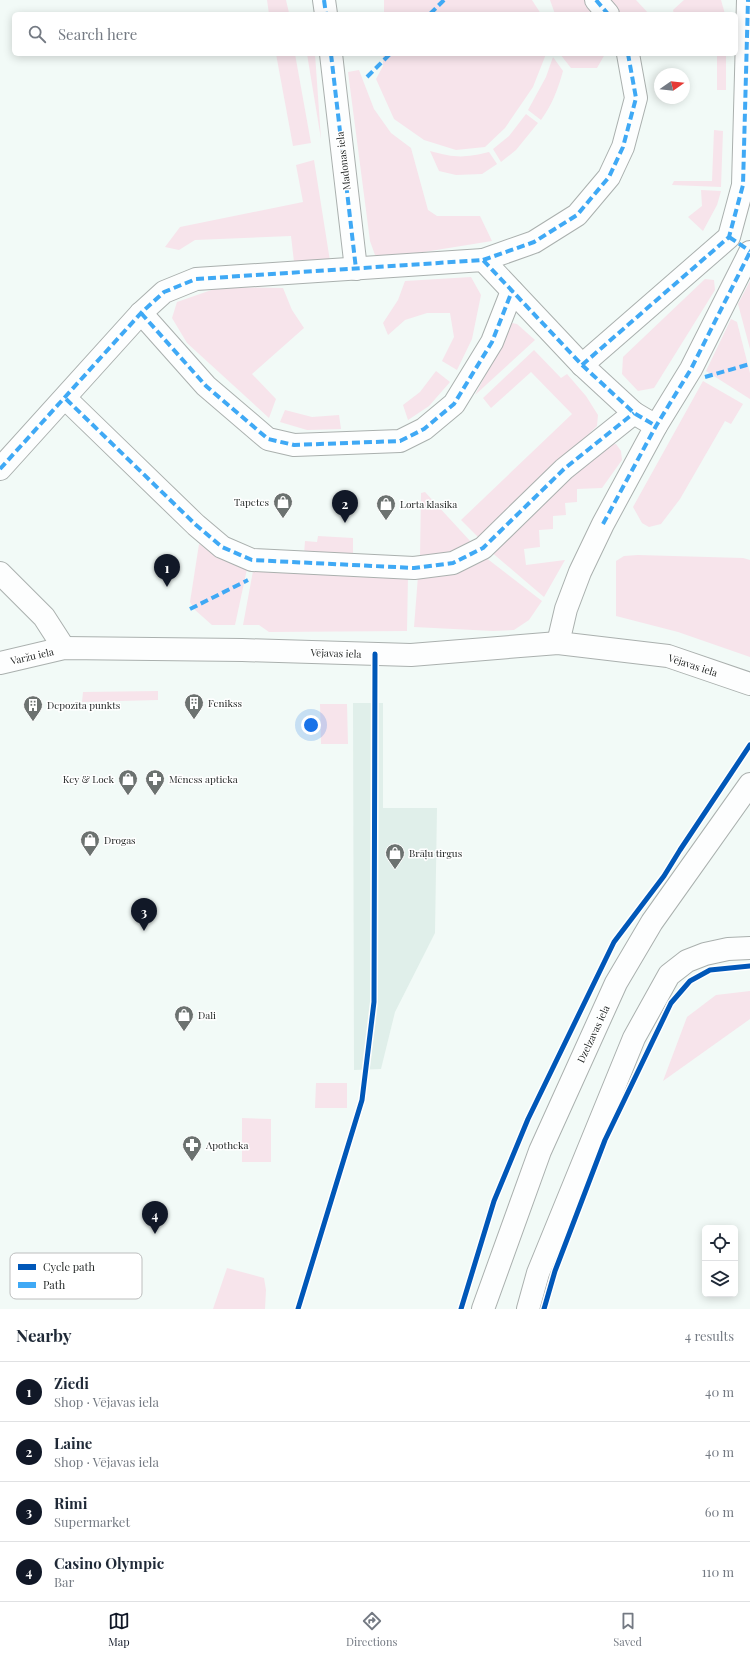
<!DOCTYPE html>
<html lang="en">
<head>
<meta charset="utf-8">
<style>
  body { margin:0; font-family:"Playfair Display",serif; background:#f2f2f3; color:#1f2937 }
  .controls { position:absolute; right:12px; bottom:12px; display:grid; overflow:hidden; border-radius:6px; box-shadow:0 2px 10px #0003 }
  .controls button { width:36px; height:36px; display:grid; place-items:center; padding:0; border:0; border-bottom:1px solid #e0e1e3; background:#fff; color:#1f2937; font:20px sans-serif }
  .compass { position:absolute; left:654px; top:68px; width:36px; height:36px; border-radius:50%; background:#fff; box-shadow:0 2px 10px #0003; rotate:76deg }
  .you { position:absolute; left:311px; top:725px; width:14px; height:14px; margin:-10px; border:3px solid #fff; border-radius:50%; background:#1a73e8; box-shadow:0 0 0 6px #1a73e833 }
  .badge { display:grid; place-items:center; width:26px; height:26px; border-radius:50%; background:#111827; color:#fff; font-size:13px; font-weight:700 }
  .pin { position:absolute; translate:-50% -33px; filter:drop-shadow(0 1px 2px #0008) }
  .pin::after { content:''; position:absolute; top:21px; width:14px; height:12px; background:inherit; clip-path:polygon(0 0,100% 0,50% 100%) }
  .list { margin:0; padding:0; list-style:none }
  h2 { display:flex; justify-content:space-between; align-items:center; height:52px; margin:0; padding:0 16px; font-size:17px }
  h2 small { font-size:13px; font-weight:400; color:#747a83 }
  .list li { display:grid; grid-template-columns:26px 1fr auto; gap:12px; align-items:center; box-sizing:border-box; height:60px; padding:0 16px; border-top:1px solid #e0e1e3 }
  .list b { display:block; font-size:15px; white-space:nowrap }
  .list p { margin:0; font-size:13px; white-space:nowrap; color:#747a83 }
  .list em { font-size:13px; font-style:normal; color:#747a83 }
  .icon { flex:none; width:22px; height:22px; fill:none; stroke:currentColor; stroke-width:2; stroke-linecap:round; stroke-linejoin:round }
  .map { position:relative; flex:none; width:750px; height:1309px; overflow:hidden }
  .search { position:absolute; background:#fff; box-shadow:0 2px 10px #0003; left:12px; right:12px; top:12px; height:44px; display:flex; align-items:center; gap:10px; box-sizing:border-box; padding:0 14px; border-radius:6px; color:#747a83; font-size:15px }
  .sheet { height:292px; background:#fff }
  nav { display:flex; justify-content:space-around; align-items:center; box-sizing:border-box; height:56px; border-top:1px solid #e0e1e3; background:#fff; font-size:11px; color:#747a83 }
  nav a { display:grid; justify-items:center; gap:2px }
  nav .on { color:#111827 }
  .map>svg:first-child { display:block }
  .built { fill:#e0efea }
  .green { fill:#f7e4eb }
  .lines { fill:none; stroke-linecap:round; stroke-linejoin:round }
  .street-casing { stroke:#aab0ae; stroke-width:24 }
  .secondary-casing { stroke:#aab0ae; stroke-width:24 }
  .street { stroke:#fdfefe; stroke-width:22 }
  .secondary { stroke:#fdfefe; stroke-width:22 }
  .quiet { stroke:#3fa9f5; stroke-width:4; stroke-dasharray:8 4; stroke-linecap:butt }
  .cycleway-casing { stroke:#fff; stroke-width:8 }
  .cycleway { stroke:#0057b8; stroke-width:5 }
  .labels { text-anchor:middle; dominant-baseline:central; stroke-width:3; stroke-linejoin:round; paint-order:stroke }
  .street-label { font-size:10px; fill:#242827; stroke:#fff }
  .poi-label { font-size:10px; fill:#242827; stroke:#fff; text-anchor:start }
  .key { fill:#fff; stroke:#bdbebe; stroke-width:1 }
  .key-label { font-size:11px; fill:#242827 }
</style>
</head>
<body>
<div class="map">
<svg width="750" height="1309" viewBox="0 0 750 1309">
  <rect width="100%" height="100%" fill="#f2faf7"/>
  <polygon class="built" points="353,703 383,703 383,808 437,808 435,933 395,1012 381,1069 354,1070"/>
  <g class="green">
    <polygon points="267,0 286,0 289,13 269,14"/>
    <polygon points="384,0 532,0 541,14 384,14"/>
    <polygon points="550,0 585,0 596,14 555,14"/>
    <polygon points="603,0 636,0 649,14 617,14"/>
    <polygon points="684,0 721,0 725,14 674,14 673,10"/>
    <polygon points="276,54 295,54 311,143 293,146"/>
    <polygon points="307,54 315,54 321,139"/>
    <polygon points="383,54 546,54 533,87 505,128 485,147 456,150 424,140 394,119 376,79 383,66"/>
    <polygon points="560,54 605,54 597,68 571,68"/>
    <rect x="717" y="54" width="9" height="36"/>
    <path d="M553 57 563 71C558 89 552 105 541 120L528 110 546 77Z"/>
    <polygon points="359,70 374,109 391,133 411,148 428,210 437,216 480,216 492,241 387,258 375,255 370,241 348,72"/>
    <polygon points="526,114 538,123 516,150 501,162 493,149 509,136"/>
    <polygon points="714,130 723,131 721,187 672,185 674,181 712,181"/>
    <path d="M430 151C455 158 464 158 489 152L497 164 482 174 456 175 439 171Z"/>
    <polygon points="314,160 330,261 294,262 291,236 195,240 179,250 165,247 180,227 303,202 296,165"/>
    <polygon points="701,190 721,191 717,205 703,231 688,217 702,206"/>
    <polygon points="471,277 481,295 472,339 457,370 442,361 454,337 450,313 427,313 405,320 388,335 383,323 398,300 405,281"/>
    <polygon points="705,279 714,280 715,290 654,388 638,391 622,374 623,357"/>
    <polygon points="750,281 750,349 738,304"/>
    <polygon points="220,287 283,288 292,310 304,328 252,374 276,399 269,418 187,343 172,318 177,302"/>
    <polygon points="731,319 737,322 750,373 750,399 706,371"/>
    <polygon points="512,323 517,324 535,340 475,395 497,353 507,327"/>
    <polygon points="534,350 561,378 567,374 586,396 598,415 597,426 490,532 480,539 461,520 572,414 531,372 491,408 483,398"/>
    <polygon points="436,371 450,382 429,406 408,420 403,405 420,392"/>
    <polygon points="703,381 743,404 731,424 725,421 680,499 661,524 649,527 642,523 633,507"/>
    <polygon points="285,410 312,417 339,415 341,429 307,430 280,422"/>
    <polygon points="616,444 621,451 622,460 602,488 577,489 577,502 565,503 566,515 553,516 553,529 539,530 540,547 524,549 526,565 565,560 544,597 490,551 601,446"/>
    <path d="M425 492 471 542C455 551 438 557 420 558L421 493Z"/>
    <polygon points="318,536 353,538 353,556 304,555 305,541 317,542"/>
    <polygon points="199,544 247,569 235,625 212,625 194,609 190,602"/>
    <polygon points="638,555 743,558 750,560 750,657 678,632 616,616 616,561 624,556"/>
    <polygon points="485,557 542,601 529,620 514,630 493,631 414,627 418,576"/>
    <polygon points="253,571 408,577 407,631 269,632 259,625 243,625"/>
    <polygon points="158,691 158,700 82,702 83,692"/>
    <polygon points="320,704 347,704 348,744 321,744"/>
    <polygon points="750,991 750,1019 663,1081 687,1017 716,995"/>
    <polygon points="316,1083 347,1083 347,1108 315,1108"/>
    <polygon points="242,1118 271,1119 271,1162 242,1162"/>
    <polygon points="227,1268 264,1278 266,1290 265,1309 213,1309"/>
  </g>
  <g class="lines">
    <defs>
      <g id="street">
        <polyline points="324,0 326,14"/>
        <polyline points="596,0 608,14"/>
        <polyline points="331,54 356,269"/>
        <polyline points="483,260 534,242 577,215 609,177 623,147 636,98 628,54"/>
        <polyline points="141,313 206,386 268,439 294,445 400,441 424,429 454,404 492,342 512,291"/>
        <polyline points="582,365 729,237 743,185 748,0"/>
        <polyline points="66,399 196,525 222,547 252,560 414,568 453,563 483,548 564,469 634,413"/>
        <polyline points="0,469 141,313 164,292 196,279 483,260 582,365 634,413 656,426"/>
        <polyline points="0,573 44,617 64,648"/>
        <polyline points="558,643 566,609 580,572 603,524 656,426 691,369 750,252"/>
        <polyline points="0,663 64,648 242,650 411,655 558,643 668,656 750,684"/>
      </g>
      <g id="secondary">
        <polyline points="483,1309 540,1151 616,983 652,922 750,784"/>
        <polyline points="528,1309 538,1273 634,1038 669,975 687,961 705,954 728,949 750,948"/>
      </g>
    </defs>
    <use href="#street" class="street-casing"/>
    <use href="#secondary" class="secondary-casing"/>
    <use href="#street" class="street"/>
    <use href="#secondary" class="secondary"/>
    <g class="quiet">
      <polyline points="324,0 326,14"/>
      <polyline points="596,0 608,14"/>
      <polyline points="430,14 444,0"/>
      <polyline points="331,54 356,269"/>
      <polyline points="367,77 390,54"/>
      <polyline points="729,237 750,251"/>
      <polyline points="483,260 534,242 577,215 609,177 623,147 636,98 628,54"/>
      <polyline points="141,313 206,386 268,439 294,445 400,441 424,429 454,404 492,342 512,291"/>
      <polyline points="582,365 729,237 743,185 748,0"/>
      <polyline points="705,377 750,364"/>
      <polyline points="66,399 196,525 222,547 252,560 414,568 453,563 483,548 564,469 634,413"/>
      <polyline points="0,469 141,313 164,292 196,279 483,260 582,365 634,413 656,426"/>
      <polyline points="603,524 656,426 691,369 750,252"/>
      <polyline points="190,609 248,580"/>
    </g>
    <defs>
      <g id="cycleway">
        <polyline points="298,1309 362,1100 374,1002 375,654"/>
        <polyline points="461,1309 494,1201 528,1119 614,942 664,876 680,850 750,745"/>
        <polyline points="544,1309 555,1271 605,1140 671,1003 690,981 710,970 750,966"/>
      </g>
    </defs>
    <use href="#cycleway" class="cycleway-casing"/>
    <use href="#cycleway" class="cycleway"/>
  </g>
  <defs>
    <symbol id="shop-pin" viewBox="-11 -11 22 30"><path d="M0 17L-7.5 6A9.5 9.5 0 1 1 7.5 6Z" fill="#6c7270" stroke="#fff"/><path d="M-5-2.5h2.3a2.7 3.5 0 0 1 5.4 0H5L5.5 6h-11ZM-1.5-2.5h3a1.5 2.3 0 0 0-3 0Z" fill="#fff"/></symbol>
    <symbol id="building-pin" viewBox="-11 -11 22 30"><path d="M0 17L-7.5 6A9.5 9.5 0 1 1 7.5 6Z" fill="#6c7270" stroke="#fff"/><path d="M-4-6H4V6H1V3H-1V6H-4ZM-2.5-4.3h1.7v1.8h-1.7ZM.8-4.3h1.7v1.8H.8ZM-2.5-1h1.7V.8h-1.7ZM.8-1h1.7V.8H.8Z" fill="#fff"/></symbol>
    <symbol id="pharmacy-pin" viewBox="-11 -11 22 30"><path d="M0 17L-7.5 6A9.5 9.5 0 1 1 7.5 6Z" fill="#6c7270" stroke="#fff"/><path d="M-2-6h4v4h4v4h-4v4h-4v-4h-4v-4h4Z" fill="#fff"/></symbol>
  </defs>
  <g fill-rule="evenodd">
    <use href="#shop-pin" x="272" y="491" width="22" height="30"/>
    <use href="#shop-pin" x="375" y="493" width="22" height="30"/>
    <use href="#building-pin" x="183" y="692" width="22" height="30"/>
    <use href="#building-pin" x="22" y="694" width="22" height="30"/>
    <use href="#shop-pin" x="117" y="768" width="22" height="30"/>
    <use href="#pharmacy-pin" x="144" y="768" width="22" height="30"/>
    <use href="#shop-pin" x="79" y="829" width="22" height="30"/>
    <use href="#shop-pin" x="384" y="842" width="22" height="30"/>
    <use href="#shop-pin" x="173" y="1004" width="22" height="30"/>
    <use href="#pharmacy-pin" x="181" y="1134" width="22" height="30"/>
  </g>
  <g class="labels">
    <g class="street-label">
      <text transform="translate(343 161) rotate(-97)">Madonas iela</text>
      <text transform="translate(336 653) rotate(2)">Vējavas iela</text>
      <text transform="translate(32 656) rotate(-13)">Varžu iela</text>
      <text transform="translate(693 665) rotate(18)">Vējavas iela</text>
      <text transform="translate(593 1034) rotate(-65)">Dzelzavas iela</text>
    </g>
    <g class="poi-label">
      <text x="269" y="502" text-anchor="end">Tapetes</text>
      <text x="400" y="504">Lorta klasika</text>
      <text x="208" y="703">Fenikss</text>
      <text x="47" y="705">Depozīta punkts</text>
      <text x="114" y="779" text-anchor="end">Key &amp; Lock</text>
      <text x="169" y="779">Mēness aptieka</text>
      <text x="104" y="840">Drogas</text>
      <text x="409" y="853">Brāļu tirgus</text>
      <text x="198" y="1015">Dali</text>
      <text x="206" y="1145">Apotheka</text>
    </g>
  </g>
  <rect x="10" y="1253" width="132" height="46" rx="6" class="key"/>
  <rect x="18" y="1264" width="18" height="6" fill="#0057b8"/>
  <rect x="18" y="1282" width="18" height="6" fill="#3fa9f5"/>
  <g class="key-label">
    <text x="43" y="1271">Cycle path</text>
    <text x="43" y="1289">Path</text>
  </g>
</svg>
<div class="controls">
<button><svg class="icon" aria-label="locate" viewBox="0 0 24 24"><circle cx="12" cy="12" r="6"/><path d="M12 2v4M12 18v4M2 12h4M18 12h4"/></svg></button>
<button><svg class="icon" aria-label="layers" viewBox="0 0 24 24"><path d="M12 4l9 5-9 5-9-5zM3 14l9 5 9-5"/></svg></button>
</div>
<svg class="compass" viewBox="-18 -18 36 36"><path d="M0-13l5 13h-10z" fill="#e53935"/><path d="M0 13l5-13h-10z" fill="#747a83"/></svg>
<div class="you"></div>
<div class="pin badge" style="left:167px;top:587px">1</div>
<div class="pin badge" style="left:345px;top:523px">2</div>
<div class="pin badge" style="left:144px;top:931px">3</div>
<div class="pin badge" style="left:155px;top:1234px">4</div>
<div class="search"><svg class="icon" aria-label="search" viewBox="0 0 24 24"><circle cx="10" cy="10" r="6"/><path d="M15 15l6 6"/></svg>Search here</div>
</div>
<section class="sheet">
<h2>Nearby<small>4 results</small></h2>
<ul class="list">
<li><span class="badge">1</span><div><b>Ziedi</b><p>Shop · Vējavas iela</p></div><em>40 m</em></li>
<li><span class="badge">2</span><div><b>Laine</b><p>Shop · Vējavas iela</p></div><em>40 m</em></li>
<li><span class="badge">3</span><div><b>Rimi</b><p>Supermarket</p></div><em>60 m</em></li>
<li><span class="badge">4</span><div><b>Casino Olympic</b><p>Bar</p></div><em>110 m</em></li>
</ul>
</section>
<nav>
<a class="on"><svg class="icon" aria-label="map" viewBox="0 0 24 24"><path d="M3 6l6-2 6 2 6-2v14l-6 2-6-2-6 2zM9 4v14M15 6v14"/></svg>Map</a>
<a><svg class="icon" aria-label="directions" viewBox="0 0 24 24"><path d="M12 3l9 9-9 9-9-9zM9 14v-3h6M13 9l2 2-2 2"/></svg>Directions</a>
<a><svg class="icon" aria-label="saved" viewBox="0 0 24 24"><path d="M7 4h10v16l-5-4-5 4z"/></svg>Saved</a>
</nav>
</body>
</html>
